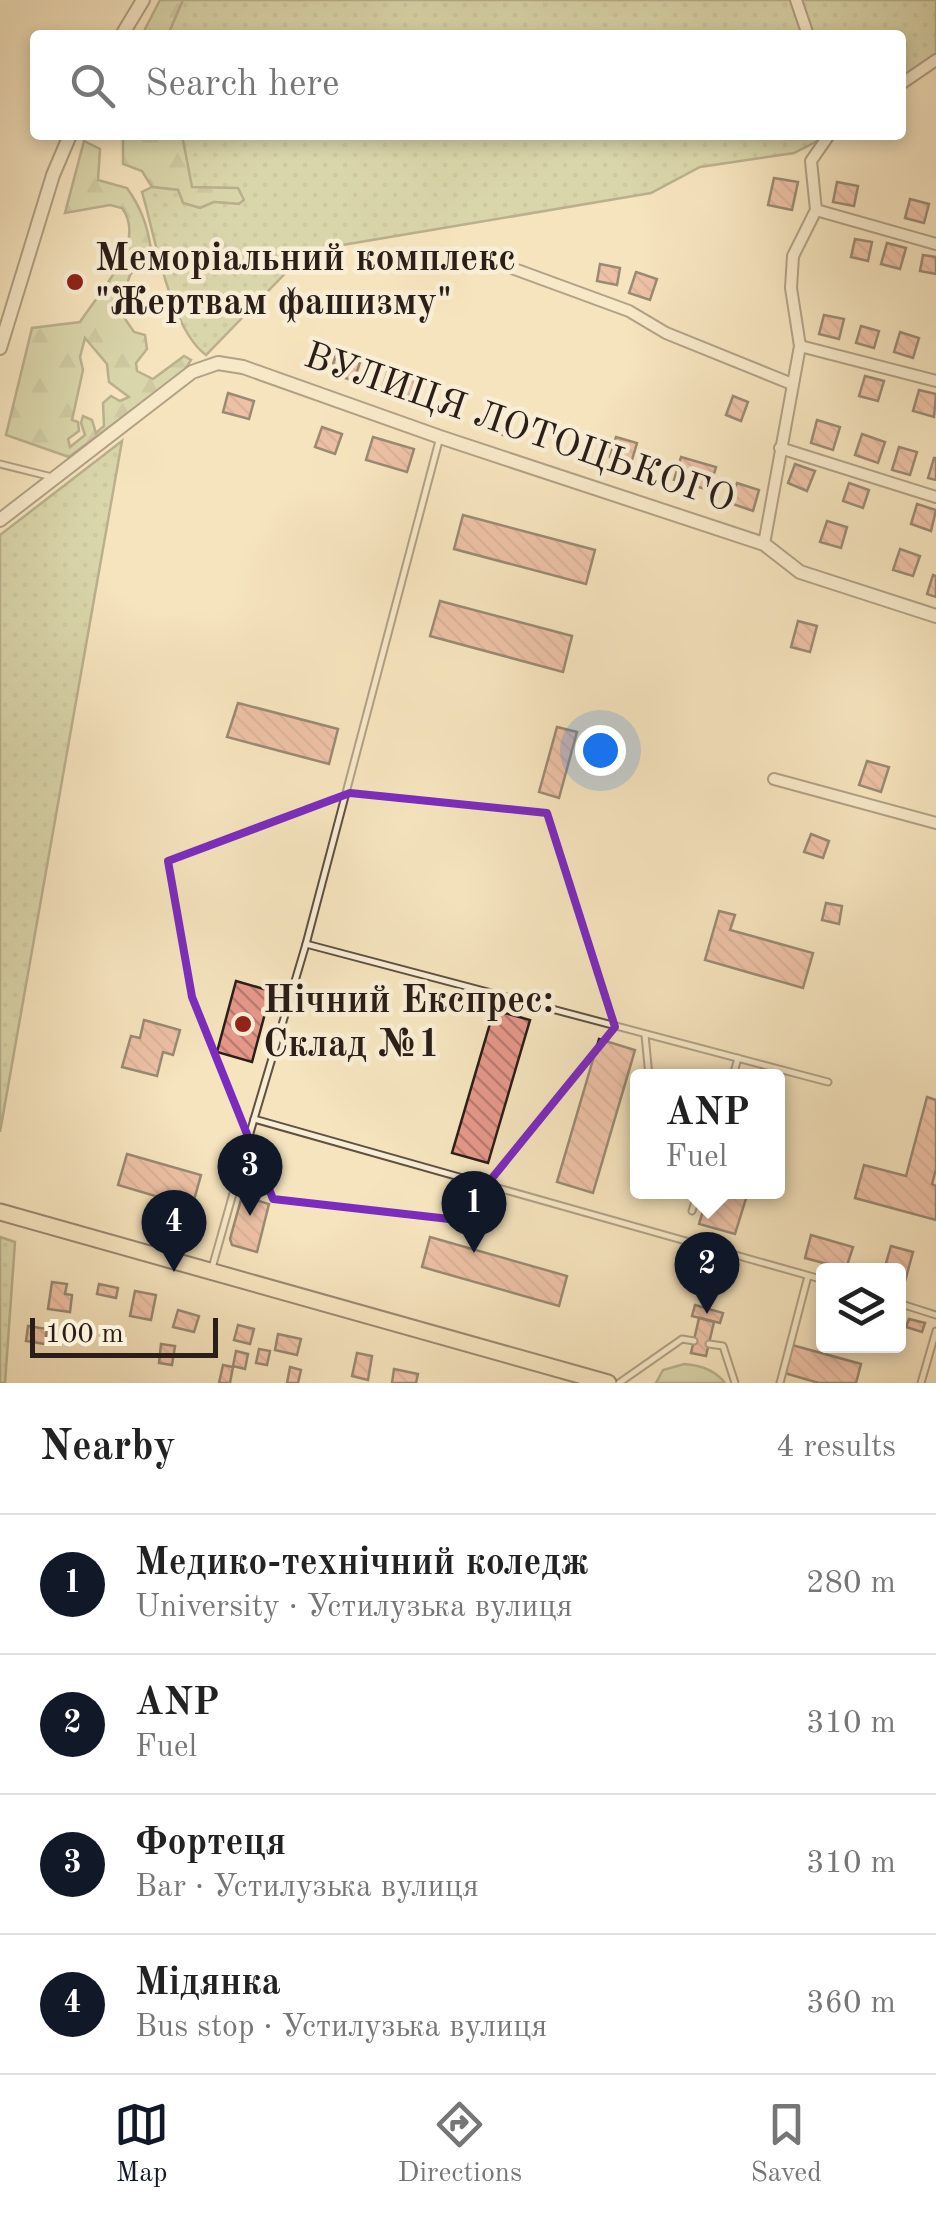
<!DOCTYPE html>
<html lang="en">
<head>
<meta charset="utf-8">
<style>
  body { margin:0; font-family:"Old Standard TT",serif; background:#f6f6f6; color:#222 }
  .controls { position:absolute; right:30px; bottom:30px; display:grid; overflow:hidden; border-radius:10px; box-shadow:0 5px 15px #0003 }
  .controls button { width:90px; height:90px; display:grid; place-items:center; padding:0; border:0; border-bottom:2px solid #e0e0e0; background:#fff; color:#222; font:50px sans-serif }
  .scale { position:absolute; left:30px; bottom:25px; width:188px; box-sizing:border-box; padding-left:10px; border:5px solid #2b1e19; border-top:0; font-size:28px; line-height:35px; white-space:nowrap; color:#2b1e19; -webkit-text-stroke:8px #f8edd5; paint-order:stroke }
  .you { position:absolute; left:600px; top:750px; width:35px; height:35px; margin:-25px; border:8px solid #fff; border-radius:50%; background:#1a73e8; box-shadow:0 0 0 15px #1a73e833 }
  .badge { display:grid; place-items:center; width:65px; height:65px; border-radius:50%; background:#111827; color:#fff; font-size:32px; font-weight:700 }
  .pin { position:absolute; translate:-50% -82px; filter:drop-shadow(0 2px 5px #0008) }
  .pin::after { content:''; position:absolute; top:52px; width:35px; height:30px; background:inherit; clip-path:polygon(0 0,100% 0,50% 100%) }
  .popup { position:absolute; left:630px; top:1069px; width:155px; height:130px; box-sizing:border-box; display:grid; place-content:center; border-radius:10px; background:#fff; filter:drop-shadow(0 2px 8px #0005); font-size:32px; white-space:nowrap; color:#767676 }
  .popup b { font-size:38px; color:#222 }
  .popup::after { content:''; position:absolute; left:50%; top:100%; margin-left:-20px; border:20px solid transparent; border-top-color:#fff }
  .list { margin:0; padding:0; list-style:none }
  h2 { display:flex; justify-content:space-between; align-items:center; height:130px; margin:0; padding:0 40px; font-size:42px }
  h2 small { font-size:32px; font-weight:400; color:#767676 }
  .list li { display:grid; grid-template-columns:65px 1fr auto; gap:30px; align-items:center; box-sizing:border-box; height:140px; padding:0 40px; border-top:2px solid #e0e0e0 }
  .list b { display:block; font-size:38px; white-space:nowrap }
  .list p { margin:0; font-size:32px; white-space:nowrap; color:#767676 }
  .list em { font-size:32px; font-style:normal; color:#767676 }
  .icon { flex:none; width:55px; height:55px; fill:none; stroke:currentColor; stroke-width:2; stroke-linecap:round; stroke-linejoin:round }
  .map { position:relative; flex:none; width:936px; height:1383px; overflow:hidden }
  .search { position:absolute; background:#fff; box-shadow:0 5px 15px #0003; left:30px; right:30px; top:30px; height:110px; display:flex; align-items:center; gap:25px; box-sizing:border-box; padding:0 35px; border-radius:10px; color:#767676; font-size:38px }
  .sheet { height:690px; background:#fff }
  nav { display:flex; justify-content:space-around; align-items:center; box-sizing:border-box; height:140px; border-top:2px solid #e0e0e0; background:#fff; font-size:28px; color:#767676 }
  nav a { display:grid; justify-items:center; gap:5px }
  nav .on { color:#111827 }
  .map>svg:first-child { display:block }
  .grass { fill:url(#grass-tufts); stroke:#727256; stroke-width:2.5 }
  .forest { fill:url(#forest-firs); stroke:#727256; stroke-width:2.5; fill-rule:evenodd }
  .garden { fill:url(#garden-dots); stroke:#727256; stroke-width:2.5 }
  .building { fill:url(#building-back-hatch); stroke:#2b1e19; stroke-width:2.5 }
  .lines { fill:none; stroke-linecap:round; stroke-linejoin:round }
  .service-casing { stroke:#5e5042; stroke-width:9 }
  .minor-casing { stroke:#5e5042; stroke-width:14 }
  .tertiary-casing { stroke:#5e5042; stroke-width:16 }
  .primary-casing { stroke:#2b1e19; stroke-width:19 }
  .service { stroke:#f8edd5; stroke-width:5 }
  .minor { stroke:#f8edd5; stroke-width:10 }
  .tertiary { stroke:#f8edd5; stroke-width:12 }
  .primary { stroke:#f5e4be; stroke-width:15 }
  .marked { fill:none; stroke:#7b2cbf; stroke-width:8; stroke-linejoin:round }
  .poi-dot { fill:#8f2418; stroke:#f8edd5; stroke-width:4 }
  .labels { text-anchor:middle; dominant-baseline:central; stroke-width:9; stroke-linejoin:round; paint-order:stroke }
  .poi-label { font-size:38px; font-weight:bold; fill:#2b1e19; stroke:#f8edd5; text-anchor:start }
  .street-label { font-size:38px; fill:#2b1e19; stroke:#f8edd5 }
</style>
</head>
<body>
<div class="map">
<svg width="936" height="1383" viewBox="0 0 936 1383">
  <defs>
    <pattern id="grass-tufts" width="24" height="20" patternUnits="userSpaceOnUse" patternTransform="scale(2.5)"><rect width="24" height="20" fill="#b9c594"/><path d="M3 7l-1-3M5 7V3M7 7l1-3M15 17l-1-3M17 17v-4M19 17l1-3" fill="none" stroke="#9fa97f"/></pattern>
    <pattern id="forest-firs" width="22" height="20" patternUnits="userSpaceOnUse" patternTransform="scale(2.5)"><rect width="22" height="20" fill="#b9c594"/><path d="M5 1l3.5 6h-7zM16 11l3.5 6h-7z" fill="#9fa97f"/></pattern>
    <pattern id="garden-dots" width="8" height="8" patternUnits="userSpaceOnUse" patternTransform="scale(2.5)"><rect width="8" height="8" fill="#b9c594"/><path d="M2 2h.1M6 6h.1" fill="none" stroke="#9fa97f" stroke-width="1.8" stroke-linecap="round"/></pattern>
    <pattern id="building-back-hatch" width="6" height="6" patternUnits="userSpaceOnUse" patternTransform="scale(2.5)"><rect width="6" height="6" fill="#e5988a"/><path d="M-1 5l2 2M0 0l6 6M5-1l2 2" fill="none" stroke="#ba7b70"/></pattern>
  </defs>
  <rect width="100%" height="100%" fill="#f5e4be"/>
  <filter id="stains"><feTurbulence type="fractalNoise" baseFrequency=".002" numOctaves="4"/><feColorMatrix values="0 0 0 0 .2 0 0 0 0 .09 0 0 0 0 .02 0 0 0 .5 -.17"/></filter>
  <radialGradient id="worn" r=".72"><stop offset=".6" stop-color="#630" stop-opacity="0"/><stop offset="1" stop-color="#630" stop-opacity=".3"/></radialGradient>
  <path class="grass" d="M684 1364C700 1365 715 1370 725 1383H656L663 1370Z"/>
  <g class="forest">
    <polygon points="160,0 183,0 168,35 142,35"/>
    <polygon points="123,135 182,135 186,153 239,188 244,200 239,204 215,202 200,208 183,203 178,190 152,187 142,171 123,164"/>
    <path d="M84 141 100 149 98 180 127 188C141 208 147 224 151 249L130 275 119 310 134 332 145 335 147 349 136 363 137 371 153 379 184 356 191 360 184 371 69 457 6 435 32 328 80 322C99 292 148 243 122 208L110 205 65 213ZM85 338 107 364 109 382 129 397 120 401 111 396 103 403 104 426 96 433 92 420 83 416 81 423 85 435 70 447 68 439 79 431 78 422 72 420 83 370 80 357Z"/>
  </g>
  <g class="garden">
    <polygon points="183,0 936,0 936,60 901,84 901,35 168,35"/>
    <path d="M182 135H829L794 153 700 167 651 193 307 251 206 355C170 329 155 236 142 192L152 187 178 190 183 203 200 208 214 202 239 204 244 200 238 188 192 187Z"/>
    <polygon points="122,441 0,1132 0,535"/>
    <polygon points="0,1237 15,1242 5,1383 0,1383"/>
  </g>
  <g class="building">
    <polygon points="774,178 798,182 792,210 768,205"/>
    <polygon points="837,182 858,186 854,206 833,202"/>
    <polygon points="910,199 929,204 924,223 905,218"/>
    <polygon points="855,239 872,242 868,261 851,257"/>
    <polygon points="887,243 906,248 900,269 881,264"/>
    <polygon points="923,255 936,257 936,274 920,271"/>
    <polygon points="600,264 620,268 617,285 597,281"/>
    <polygon points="636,272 657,279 650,300 629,293"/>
    <polygon points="824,315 844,319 839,339 819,334"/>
    <polygon points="861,326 879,331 874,348 856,343"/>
    <polygon points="900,332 919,338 913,358 894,352"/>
    <polygon points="338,349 362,356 354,381 330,373"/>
    <polygon points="389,367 417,375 410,397 382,389"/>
    <polygon points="865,376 884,381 878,401 859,396"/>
    <polygon points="919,390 936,394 934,417 913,411"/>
    <polygon points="228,393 254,401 249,419 223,412"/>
    <polygon points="733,396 748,402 741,421 726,415"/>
    <polygon points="489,412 508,418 503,435 484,429"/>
    <polygon points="817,420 840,427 833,450 811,443"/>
    <polygon points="322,427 342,434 335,454 315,447"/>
    <polygon points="862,434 885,442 878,463 855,455"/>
    <polygon points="373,437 414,449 407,472 366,460"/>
    <polygon points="616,437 637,443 631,463 610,457"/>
    <polygon points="899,447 917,452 910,475 892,470"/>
    <polygon points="681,457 716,467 709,490 674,480"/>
    <polygon points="934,458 936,458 936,480 928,478"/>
    <polygon points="795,464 815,471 807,491 788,483"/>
    <polygon points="737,483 759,490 753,511 730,503"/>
    <polygon points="849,483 869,490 863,508 843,501"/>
    <polygon points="917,504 936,510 931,531 911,524"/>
    <polygon points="463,515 595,550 586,584 454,549"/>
    <polygon points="827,521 847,527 841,548 820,542"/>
    <polygon points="900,549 920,556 913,576 893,570"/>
    <polygon points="933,575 936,576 936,597 927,594"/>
    <polygon points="440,601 572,636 563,672 430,636"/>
    <polygon points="798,621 817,626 810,652 791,647"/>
    <polygon points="238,703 338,729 329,764 227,737"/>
    <polygon points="557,727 577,732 559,798 539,792"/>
    <polygon points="867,761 889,767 881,792 859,785"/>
    <polygon points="811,834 829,841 823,858 804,852"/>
    <polygon points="826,903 842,906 839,924 822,920"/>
    <polygon points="719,911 735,915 730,930 813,953 803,988 705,960"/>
    <polygon points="236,981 271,991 252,1062 217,1052"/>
    <polygon points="494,1010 530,1020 488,1163 452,1153"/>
    <polygon points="144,1020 180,1030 173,1055 163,1052 157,1076 122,1067 131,1036 140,1038"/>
    <polygon points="599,1039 635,1050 593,1193 557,1182"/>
    <polygon points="927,1097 936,1100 936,1169 932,1184 936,1186 936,1220 855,1198 864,1165 906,1176"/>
    <polygon points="127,1154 201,1175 192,1207 118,1185"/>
    <polygon points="709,1192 748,1192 735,1234 699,1224"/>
    <polygon points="242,1196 269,1204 257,1252 232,1245 230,1239"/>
    <polygon points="811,1235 853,1247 846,1269 805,1258"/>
    <polygon points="430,1237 567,1276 559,1306 422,1267"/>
    <polygon points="891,1246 913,1252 904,1285 898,1283 898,1270 884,1270"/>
    <polygon points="52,1282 67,1284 65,1294 72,1295 70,1312 48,1309"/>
    <polygon points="99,1284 118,1288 116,1298 97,1294"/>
    <polygon points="135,1291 156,1295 151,1320 130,1316"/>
    <polygon points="695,1305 723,1313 720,1323 692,1316"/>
    <polygon points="178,1310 199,1316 194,1332 173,1327"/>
    <polygon points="699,1318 714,1322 706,1356 691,1353"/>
    <polygon points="909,1319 925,1323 922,1332 906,1327"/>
    <polygon points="238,1325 254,1329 250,1344 234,1340"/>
    <polygon points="28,1326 47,1329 45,1344 26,1341"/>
    <polygon points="278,1334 301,1339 297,1355 275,1350"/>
    <polygon points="161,1344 175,1346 172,1365 159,1363"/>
    <polygon points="792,1345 861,1364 856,1383 819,1383 784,1373"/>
    <polygon points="259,1349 270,1351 267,1365 256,1363"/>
    <polygon points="236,1351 248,1354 245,1369 233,1366"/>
    <polygon points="357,1353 372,1356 368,1380 352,1376"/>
    <polygon points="223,1365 233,1367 230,1383 219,1383"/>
    <polygon points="290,1367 301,1370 298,1383 287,1383"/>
    <polygon points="394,1369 418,1374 416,1383 392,1383"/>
  </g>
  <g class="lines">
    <defs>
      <g id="service">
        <polyline points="0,464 52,477"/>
        <polyline points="306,944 828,1082"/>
        <polyline points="645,1035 649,1076"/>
        <polyline points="733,1076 738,1058"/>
        <polyline points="254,1119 306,944 440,437"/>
        <polyline points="692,1211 698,1192"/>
        <polyline points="212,1268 254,1119 824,1280"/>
        <polyline points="898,1303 936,1315"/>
        <polyline points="709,1344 723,1346 735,1383"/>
        <polyline points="619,1383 682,1339 694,1341"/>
        <polyline points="780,1383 808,1276"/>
        <polyline points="921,1383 936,1331"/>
      </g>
      <g id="minor">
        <polyline points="796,0 808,35"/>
        <polyline points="901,84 936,60"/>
        <polyline points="816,210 936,244"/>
        <polyline points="509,267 629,311 666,333 792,384"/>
        <polyline points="800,346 936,381"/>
        <polyline points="780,448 936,497"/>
        <polyline points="764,544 800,346 791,288 793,256 816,210 811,161 829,135"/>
        <polyline points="774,779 936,823"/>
      </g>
      <g id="tertiary">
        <polyline points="122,35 143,0"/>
        <polyline points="0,348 53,175 70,135"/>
        <polyline points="0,520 192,372 218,363 243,367 440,437 764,544 800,572 936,616"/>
      </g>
      <polyline id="primary" points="0,1212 608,1383"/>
    </defs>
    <use href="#service" class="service-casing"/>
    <use href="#minor" class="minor-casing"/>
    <use href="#tertiary" class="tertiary-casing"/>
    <use href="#primary" class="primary-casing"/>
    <use href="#service" class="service"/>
    <use href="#minor" class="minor"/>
    <use href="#tertiary" class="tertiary"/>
    <use href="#primary" class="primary"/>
  </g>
  <path d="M0 0H936V1383H0ZM350 793 547 813 615 1027 458 1220 273 1199 192 997 168 861Z" fill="#f5e4be" fill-opacity=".55" fill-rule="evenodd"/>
  <path class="marked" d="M350 793 547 813 615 1027 458 1220 273 1199 192 997 168 861Z"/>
  <g class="poi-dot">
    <circle cx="75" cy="282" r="10"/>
    <circle cx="243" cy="1024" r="10"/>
  </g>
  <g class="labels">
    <g class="poi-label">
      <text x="95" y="260">Меморіальний комплекс<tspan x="95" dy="44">"Жертвам фашизму"</tspan></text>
      <text x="263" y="1002">Нічний Експрес:<tspan x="263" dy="44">Склад №1</tspan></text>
    </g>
    <g class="street-label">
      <text transform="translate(519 429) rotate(19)">ВУЛИЦЯ ЛОТОЦЬКОГО</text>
    </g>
  </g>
  <rect width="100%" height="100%" filter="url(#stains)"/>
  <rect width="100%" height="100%" fill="url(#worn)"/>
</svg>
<div class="controls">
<button><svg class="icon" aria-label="layers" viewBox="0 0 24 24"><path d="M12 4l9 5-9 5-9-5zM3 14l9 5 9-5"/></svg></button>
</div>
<div class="scale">100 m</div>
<div class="you"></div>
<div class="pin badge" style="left:474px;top:1253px">1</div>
<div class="pin badge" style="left:707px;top:1314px">2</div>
<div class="popup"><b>ANP</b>Fuel</div>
<div class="pin badge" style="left:250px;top:1216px">3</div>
<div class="pin badge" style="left:174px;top:1272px">4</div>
<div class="search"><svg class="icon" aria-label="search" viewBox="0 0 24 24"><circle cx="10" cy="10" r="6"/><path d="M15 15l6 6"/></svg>Search here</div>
</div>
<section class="sheet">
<h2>Nearby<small>4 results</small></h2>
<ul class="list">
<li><span class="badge">1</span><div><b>Медико-технічний коледж</b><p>University · Устилузька вулиця</p></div><em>280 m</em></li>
<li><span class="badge">2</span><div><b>ANP</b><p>Fuel</p></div><em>310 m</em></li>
<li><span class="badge">3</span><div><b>Фортеця</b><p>Bar · Устилузька вулиця</p></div><em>310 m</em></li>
<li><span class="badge">4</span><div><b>Мідянка</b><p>Bus stop · Устилузька вулиця</p></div><em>360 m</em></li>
</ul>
</section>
<nav>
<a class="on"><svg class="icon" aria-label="map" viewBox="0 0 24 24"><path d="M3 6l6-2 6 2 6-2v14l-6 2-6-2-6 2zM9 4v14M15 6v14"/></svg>Map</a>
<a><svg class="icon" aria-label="directions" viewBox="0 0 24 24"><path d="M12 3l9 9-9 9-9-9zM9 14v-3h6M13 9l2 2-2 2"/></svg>Directions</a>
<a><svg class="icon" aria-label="saved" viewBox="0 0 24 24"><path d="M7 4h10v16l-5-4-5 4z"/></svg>Saved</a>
</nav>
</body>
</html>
